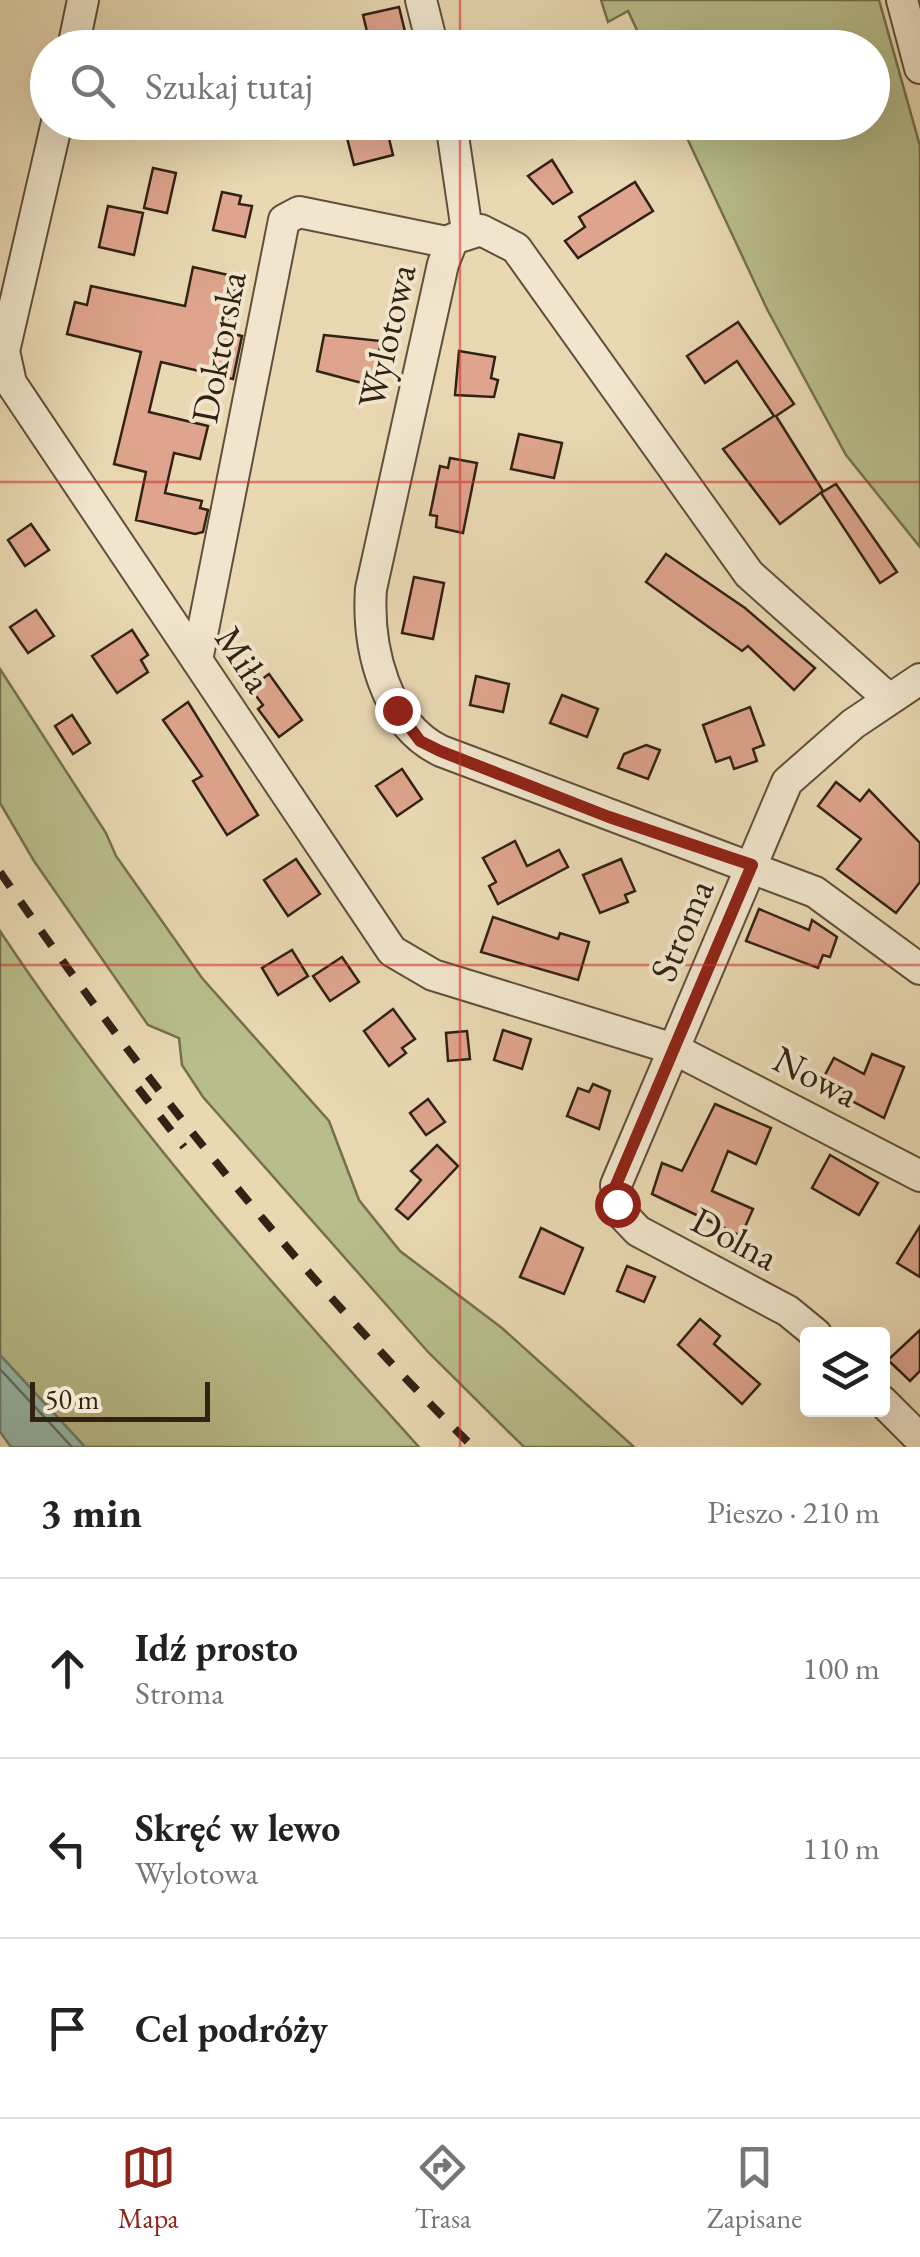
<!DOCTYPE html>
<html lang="pl">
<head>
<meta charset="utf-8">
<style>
  body { margin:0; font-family:"EB Garamond",serif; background:#f2f2f2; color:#222 }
  .controls { position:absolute; right:30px; bottom:30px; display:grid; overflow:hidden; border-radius:10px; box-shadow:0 10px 40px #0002 }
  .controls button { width:90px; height:90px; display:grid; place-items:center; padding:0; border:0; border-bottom:2px solid #e0e0e0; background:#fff; color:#222; font:50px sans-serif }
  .scale { position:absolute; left:30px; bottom:25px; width:180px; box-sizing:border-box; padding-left:10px; border:5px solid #322213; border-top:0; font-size:28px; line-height:35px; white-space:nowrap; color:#322213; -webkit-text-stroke:8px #f1e6cd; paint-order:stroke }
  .stop { position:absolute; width:30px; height:30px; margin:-22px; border:8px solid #8f2418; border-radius:50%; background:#fff }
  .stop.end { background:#8f2418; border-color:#fff; box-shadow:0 2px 10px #0008 }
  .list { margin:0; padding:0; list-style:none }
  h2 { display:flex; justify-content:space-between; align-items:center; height:130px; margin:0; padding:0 40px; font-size:42px }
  h2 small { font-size:32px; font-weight:400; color:#767676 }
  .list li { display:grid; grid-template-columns:65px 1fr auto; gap:30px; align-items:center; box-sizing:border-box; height:180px; padding:0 40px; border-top:2px solid #e0e0e0 }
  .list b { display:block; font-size:38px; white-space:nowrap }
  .list p { margin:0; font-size:32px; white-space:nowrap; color:#767676 }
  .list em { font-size:32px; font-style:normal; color:#767676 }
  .icon { flex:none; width:55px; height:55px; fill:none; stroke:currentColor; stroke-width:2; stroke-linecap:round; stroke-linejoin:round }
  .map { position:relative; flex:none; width:920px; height:1447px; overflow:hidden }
  .search { position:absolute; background:#fff; box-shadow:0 10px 40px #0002; left:30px; right:30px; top:30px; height:110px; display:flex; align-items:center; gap:25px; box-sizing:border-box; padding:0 35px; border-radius:55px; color:#767676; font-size:38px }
  .sheet { height:670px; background:#fff }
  nav { display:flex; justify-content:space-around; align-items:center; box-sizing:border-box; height:140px; border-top:2px solid #e0e0e0; background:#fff; font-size:28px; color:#767676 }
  nav a { display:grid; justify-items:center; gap:5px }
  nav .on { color:#8f2418 }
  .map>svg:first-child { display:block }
  .green { fill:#b8be8b; stroke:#75704f; stroke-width:2.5 }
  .water { fill:#97baad; stroke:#6f7d6f; stroke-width:2.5 }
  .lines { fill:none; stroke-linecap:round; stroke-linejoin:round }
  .shore { stroke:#646e60; stroke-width:2.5 }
  .building { fill:#dea48d; stroke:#322213; stroke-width:2.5 }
  .minor-casing { stroke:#60503b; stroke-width:34 }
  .minor { stroke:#f1e6cd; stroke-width:30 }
  .rail { stroke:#322213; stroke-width:8; stroke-dasharray:18 18; stroke-linecap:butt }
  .route { stroke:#8f2418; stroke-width:12 }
  .grid { fill:none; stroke:#d62828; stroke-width:2.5; stroke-opacity:0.55 }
  .labels { text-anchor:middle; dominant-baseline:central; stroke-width:8; stroke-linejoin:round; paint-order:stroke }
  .street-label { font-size:38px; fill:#322213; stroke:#f1e6cd }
</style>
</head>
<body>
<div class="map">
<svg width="920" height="1447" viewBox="0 0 920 1447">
  <rect width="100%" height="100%" fill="#e9d8b2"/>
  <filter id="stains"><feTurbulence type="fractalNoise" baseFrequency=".002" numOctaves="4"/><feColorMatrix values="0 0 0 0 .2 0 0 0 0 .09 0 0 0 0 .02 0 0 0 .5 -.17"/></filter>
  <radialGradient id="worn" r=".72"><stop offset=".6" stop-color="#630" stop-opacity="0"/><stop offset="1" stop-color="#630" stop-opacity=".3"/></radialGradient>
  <g class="green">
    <polygon points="601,0 879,0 920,146 920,547 846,455 767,309 680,123 872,122 872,48 645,47 628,11 608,22"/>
    <polygon points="0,669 106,833 116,856 202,978 329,1121 359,1200 400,1251 502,1328 634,1447 524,1447 428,1352 203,1097 182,1065 179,1038 148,1025 34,861 0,803"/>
    <path d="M0 931C123 1117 270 1282 419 1447H85L0 1355Z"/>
  </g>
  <polygon class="water" points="0,1355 85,1447 11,1447 0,1432"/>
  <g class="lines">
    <polyline class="shore" points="0,1369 72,1447"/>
  </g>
  <g class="building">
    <polygon points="399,7 409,48 371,48 363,15"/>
    <polygon points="355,122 385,122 393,155 354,165 347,138 358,135"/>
    <polygon points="552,160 572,192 553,204 528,176"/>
    <polygon points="153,168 176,173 167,213 144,208"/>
    <polygon points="635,182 653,211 578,258 565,241 585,227 579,217"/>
    <polygon points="222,192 241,196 239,204 252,206 245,237 213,230"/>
    <polygon points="108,206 143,213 134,255 99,247"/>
    <polygon points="193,267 237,277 225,332 242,336 233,379 161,362 149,412 208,426 200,459 174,453 165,493 202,501 200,508 208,510 203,532 195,534 136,520 146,472 114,464 141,352 67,334 75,302 87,305 91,286 185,306"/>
    <polygon points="738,322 794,404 776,416 823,491 780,524 723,449 774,416 737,361 705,383 687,356"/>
    <polygon points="324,335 381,341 373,386 317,371"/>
    <polygon points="459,351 495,357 491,378 498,380 494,397 455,395"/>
    <polygon points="519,434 562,443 554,478 511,469"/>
    <polygon points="450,458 477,463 463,533 436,527 437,516 430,515 440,466 448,468"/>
    <polygon points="836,484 897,572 880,583 821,493"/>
    <polygon points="31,524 49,550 25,566 8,540"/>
    <polygon points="666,554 745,608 815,668 794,690 748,646 742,651 646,582"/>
    <polygon points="414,577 444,583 433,639 402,633"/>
    <polygon points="36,610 54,636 28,653 10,627"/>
    <polygon points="132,630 148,655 141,660 148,672 117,693 92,656"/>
    <polygon points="269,674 302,720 279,737 258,709 263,705 250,688"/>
    <polygon points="476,676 509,684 503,712 470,705"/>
    <polygon points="562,695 598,709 587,737 550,723"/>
    <polygon points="188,702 258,815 227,835 193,781 202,776 163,720"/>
    <polygon points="750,707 764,745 753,749 757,761 734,769 730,757 716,762 703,725"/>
    <polygon points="72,715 90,743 73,754 55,726"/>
    <polygon points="646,745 660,750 648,779 618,768 624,754"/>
    <polygon points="402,769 422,799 397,816 376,786"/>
    <polygon points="836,782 860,801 869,790 920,843 920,882 896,913 837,869 861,839 818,806"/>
    <polygon points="515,841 527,866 559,850 568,867 498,904 489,886 496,882 483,858"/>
    <polygon points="296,859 320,894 288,916 264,880"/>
    <polygon points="621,859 635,891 625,895 628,902 600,913 583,875"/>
    <polygon points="759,909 809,930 812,920 837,937 830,957 823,955 818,968 746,941"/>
    <polygon points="493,917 558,939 560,933 589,942 578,980 481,952"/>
    <polygon points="292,950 308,976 278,995 262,968"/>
    <polygon points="342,957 359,982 330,1001 313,976"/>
    <polygon points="393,1009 415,1039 402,1048 406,1053 389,1066 364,1031"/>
    <polygon points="503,1030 531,1039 522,1069 494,1060"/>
    <polygon points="467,1031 470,1059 448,1061 446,1033"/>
    <polygon points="872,1054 904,1067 884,1118 820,1084 834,1058 864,1074"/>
    <polygon points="593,1084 610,1091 599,1129 567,1116 578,1088 589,1092"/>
    <polygon points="428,1099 445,1122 426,1135 410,1113"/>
    <polygon points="715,1104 771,1128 756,1164 728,1151 712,1191 753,1209 741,1236 652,1194 662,1163 682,1171"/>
    <polygon points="437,1145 458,1166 408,1219 396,1209 421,1180 411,1171"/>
    <polygon points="830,1155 878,1183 859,1215 812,1188"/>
    <polygon points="920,1226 920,1277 897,1263"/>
    <polygon points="541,1228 583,1248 564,1294 520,1277"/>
    <polygon points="627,1266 655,1277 644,1302 617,1291"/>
    <polygon points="700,1319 720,1336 714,1344 760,1384 742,1404 678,1345"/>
    <polygon points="920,1330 920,1371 910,1381 888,1360"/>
  </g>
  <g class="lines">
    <defs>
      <g id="minor">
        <polyline points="421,0 433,48"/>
        <polyline points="902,0 920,68"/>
        <polyline points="73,48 83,0"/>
        <polyline points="57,122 4,351 11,383 392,951 433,975 674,1049 920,1176"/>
        <polyline points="451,122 467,231"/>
        <polyline points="197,660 284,220 299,212 451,243"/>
        <path d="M889 699 749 574 516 248 481 230 453 239 443 264 371 589C367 647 385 724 441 751L815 892 920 969"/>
        <polyline points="816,1334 788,1311 638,1231 619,1211 616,1185 787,782 853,724 920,679"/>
        <polyline points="882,1401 920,1439"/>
      </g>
    </defs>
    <use href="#minor" class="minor-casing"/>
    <use href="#minor" class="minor"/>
    <g class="rail">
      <path d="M0 872C141 1077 296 1272 473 1447"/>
      <polyline points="138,1088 184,1147"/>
    </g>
  </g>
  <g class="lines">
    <polyline class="route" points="397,710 420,741 440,751 609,817 752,865 616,1185 617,1204"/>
  </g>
  <path class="grid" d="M460 0V48M460 122V1447M0 482H920M0 965H920"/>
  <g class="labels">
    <g class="street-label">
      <text transform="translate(386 336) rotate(-77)">Wylotowa</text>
      <text transform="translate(218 347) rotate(-79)">Doktorska</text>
      <text transform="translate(244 659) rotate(57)">Miła</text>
      <text transform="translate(681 930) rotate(-67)">Stroma</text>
      <text transform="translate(816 1076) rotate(27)">Nowa</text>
      <text transform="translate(735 1238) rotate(28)">Dolna</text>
    </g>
  </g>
  <rect width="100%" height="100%" filter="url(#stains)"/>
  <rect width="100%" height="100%" fill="url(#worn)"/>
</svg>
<div class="controls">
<button><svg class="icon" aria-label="layers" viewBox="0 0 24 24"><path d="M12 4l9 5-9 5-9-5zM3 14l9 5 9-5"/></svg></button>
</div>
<div class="scale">50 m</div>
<div class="stop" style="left:617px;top:1204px"></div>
<div class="stop end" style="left:397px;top:710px"></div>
<div class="search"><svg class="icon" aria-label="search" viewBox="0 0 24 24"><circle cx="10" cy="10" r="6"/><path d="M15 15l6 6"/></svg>Szukaj tutaj</div>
</div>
<section class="sheet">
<h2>3 min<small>Pieszo · 210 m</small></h2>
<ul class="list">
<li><svg class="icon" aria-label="ahead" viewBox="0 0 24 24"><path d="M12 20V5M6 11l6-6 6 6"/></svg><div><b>Idź prosto</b><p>Stroma</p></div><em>100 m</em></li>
<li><svg class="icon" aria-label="left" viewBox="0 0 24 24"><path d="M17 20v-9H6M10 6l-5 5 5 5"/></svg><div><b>Skręć w lewo</b><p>Wylotowa</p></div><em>110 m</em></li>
<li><svg class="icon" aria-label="arrive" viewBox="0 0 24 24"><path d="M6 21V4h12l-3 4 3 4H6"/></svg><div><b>Cel podróży</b></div></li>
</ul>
</section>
<nav>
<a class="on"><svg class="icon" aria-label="map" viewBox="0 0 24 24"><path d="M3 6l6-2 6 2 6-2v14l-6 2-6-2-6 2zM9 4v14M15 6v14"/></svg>Mapa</a>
<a><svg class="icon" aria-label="directions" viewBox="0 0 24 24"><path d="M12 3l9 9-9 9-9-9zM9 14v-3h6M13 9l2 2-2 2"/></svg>Trasa</a>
<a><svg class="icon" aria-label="saved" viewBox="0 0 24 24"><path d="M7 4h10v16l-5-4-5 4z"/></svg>Zapisane</a>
</nav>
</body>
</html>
